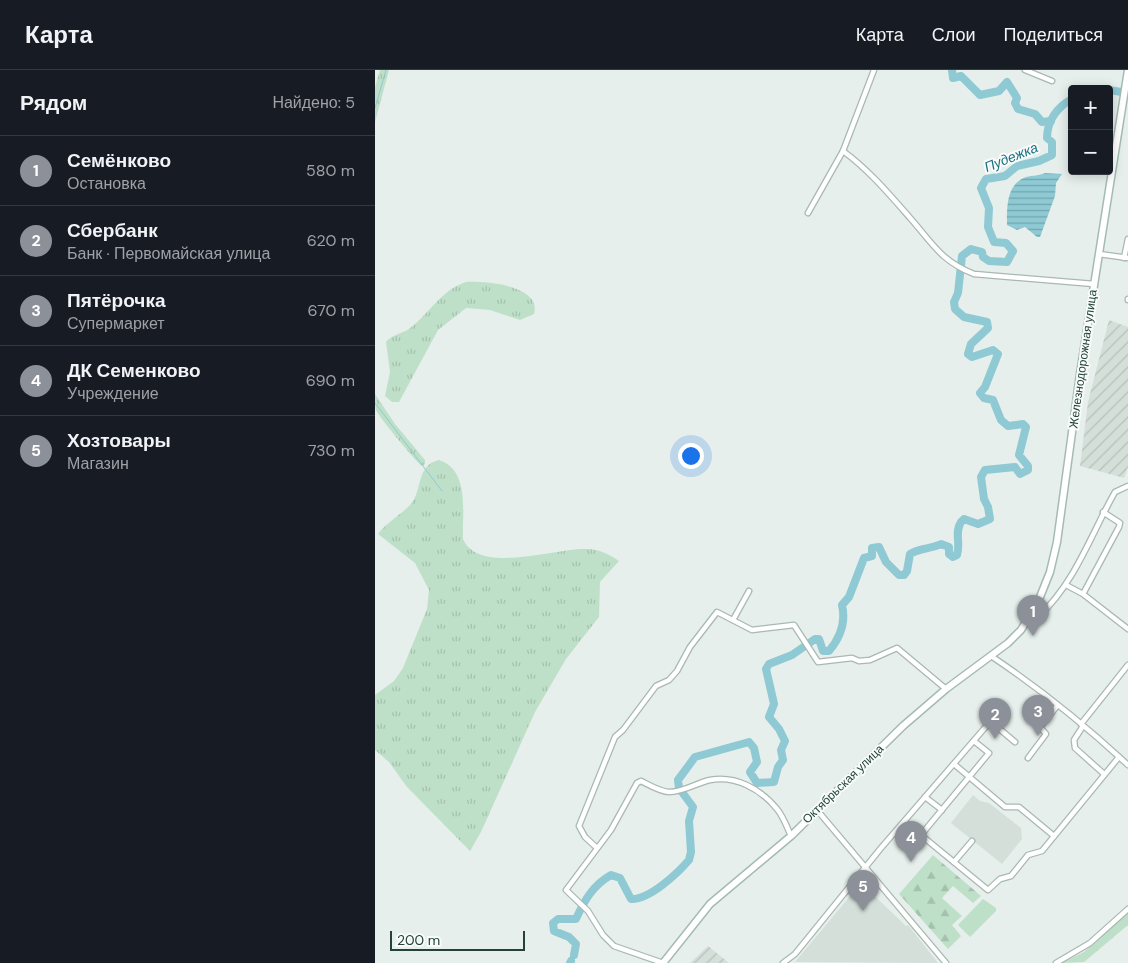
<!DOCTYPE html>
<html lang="ru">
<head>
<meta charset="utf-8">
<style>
  body { margin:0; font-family:"DM Sans",sans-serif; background:#242831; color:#f1f3f6 }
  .controls { position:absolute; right:15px; top:15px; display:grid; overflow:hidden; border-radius:5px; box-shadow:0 2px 12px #0003 }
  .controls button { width:45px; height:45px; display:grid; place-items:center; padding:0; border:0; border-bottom:1px solid #363941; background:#171b24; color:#f1f3f6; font:25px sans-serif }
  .scale { position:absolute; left:15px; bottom:12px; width:135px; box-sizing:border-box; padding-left:5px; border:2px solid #24423a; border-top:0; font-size:14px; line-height:18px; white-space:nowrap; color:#24423a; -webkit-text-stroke:4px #f7fbf9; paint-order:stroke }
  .you { position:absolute; left:315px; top:385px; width:18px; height:18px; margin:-12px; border:4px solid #fff; border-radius:50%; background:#1a73e8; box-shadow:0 0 0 8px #1a73e833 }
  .badge { display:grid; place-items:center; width:32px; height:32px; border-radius:50%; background:#8c9099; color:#fff; font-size:16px; font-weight:700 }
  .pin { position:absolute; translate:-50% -41px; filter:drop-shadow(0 1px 2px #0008) }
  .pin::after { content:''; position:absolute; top:26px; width:18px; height:15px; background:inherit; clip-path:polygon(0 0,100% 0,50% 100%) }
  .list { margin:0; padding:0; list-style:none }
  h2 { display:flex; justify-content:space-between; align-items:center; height:65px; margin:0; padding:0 20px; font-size:21px }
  h2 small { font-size:16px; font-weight:400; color:#9ea1a6 }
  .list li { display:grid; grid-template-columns:32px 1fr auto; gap:15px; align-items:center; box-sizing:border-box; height:70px; padding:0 20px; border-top:1px solid #363941 }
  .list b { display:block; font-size:19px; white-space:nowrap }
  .list p { margin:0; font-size:16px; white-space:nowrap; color:#9ea1a6 }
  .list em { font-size:16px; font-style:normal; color:#9ea1a6 }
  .map { position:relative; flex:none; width:753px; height:893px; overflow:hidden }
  header { display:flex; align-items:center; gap:30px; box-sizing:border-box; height:70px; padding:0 25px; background:#171b24; border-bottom:1px solid #363941 }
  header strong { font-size:24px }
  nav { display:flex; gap:28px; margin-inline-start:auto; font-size:18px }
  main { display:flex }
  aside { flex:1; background:#171b24 }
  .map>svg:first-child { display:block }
  .built { fill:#d4dfda }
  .industrial { fill:url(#industrial-furrows) }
  .grass { fill:url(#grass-tufts) }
  .forest { fill:url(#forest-firs) }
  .park { fill:#bfe0c8 }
  .water { fill:url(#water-rules) }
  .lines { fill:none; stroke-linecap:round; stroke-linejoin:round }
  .stream { stroke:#8ec9d4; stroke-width:1 }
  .river { stroke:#8ec9d4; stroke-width:8 }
  .street-casing { stroke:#a8b8b2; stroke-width:7 }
  .secondary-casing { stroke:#a4bbb3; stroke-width:9 }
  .street { stroke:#fff; stroke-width:4.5 }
  .secondary { stroke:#fff; stroke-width:6 }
  .labels { text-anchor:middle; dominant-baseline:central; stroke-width:4; stroke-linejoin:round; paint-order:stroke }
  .street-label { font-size:12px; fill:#24423a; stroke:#f7fbf9 }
  .water-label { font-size:14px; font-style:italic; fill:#1c6f80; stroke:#f7fbf9 }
</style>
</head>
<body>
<header>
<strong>Карта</strong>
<nav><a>Карта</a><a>Слои</a><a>Поделиться</a></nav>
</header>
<main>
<aside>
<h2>Рядом<small>Найдено: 5</small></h2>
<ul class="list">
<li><span class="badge">1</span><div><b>Семёнково</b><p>Остановка</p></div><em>580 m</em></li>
<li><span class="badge">2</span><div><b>Сбербанк</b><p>Банк · Первомайская улица</p></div><em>620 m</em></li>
<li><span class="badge">3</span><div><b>Пятёрочка</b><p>Супермаркет</p></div><em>670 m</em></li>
<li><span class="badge">4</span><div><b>ДК Семенково</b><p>Учреждение</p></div><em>690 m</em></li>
<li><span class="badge">5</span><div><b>Хозтовары</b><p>Магазин</p></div><em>730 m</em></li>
</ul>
</aside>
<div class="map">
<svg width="753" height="893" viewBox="0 0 753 893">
  <defs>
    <pattern id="industrial-furrows" width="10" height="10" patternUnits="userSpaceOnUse" patternTransform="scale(1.25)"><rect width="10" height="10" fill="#d4dfda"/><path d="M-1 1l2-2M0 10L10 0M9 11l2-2" fill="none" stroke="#b6c1bc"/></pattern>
    <pattern id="grass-tufts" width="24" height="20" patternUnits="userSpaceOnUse" patternTransform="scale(1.25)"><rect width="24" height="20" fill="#bfe0c8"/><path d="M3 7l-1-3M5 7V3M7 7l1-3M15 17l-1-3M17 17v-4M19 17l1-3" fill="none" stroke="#a4c1ad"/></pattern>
    <pattern id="forest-firs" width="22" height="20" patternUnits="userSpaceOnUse" patternTransform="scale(1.25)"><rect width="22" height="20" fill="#bfe0c8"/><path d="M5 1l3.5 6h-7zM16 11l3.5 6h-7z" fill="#a4c1ad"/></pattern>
    <pattern id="water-rules" width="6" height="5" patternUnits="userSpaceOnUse" patternTransform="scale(1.25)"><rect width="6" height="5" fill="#8ec9d4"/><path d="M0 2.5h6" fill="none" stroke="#74a5ad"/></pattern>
  </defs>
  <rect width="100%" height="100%" fill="#e6efeb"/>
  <g class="built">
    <polygon points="598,725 605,731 614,733 646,758 647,769 627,794 576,753"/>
    <polygon points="486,813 531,856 533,855 563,893 420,892"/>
  </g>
  <g class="industrial">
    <polygon points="734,250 753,257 753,397 749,408 705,396 713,332"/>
    <polygon points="333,876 354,893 315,893"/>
  </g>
  <g class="grass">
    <polygon points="5,0 14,0 0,52 0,17"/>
    <path d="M91 212C110 211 167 215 159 244L145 250 115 240 91 238 63 260 24 332H17L10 326 15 302 11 272C18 264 26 264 34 259 54 244 66 220 91 212Z"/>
    <path d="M0 324 20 354 50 390V394L47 396C44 395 3 346 1 340 0 336 0 329 0 324Z"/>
    <path d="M64 390C95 400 87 442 88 469 104 506 182 477 212 479 224 479 234 484 244 491L225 512 224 547 191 589 160 642 106 762 95 781 32 717 14 692 0 680V625L19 611 28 598 52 539 54 520 40 493 3 464C12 452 26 445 36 434 48 419 41 395 64 390Z"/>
    <polygon points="753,842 753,855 709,892 687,893 709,882"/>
  </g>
  <polygon class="forest" points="558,785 606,826 598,833 578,816 567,828 587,846 577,855 586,866 573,879 524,824"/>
  <polygon class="park" points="608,829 621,838 621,841 595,867 583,855"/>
  <path class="water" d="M670 103 687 104 681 113 680 126 665 167H662L650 157 642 160 632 155C632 138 631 114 651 107 658 105 664 106 670 103Z"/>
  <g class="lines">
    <g class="stream">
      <polyline points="0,38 11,0"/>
      <polyline points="0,333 67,421"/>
    </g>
    <g class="river">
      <polyline points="577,0 578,8 586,6 605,25 624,21 632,12 642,28 640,33 643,39 660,44 667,52 676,51"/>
      <polyline points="728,19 753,23"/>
      <path d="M199 885 201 874 194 867 179 861 178 853 183 849H201C209 831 218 815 236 805L245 808 256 829C274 830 302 804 314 790L316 782 314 751 318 737 304 718 303 710 320 687 374 672 379 678 382 692 375 702 382 713 399 712 403 697 408 690 406 680 410 671 404 659 394 647 399 634 391 599 394 594 417 585 440 569H444L448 581H454C465 568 471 552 467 535L474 527 489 488 497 486V478L504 477 511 492 524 505H529L532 501 535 484C544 478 556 479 566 474L574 477V484L578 487 582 485C586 473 579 463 586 452L589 449 603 454 615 449 613 437 609 429 606 407 610 400 640 397 645 404 653 400V396L644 385 651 357 648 354 633 356 626 350 618 330 609 328 605 323 610 317 623 284 618 280 597 287 593 284 596 274 613 258 612 252 589 247 580 239 579 232 583 223 587 186 596 179 607 182 608 187 614 191 632 192 638 181 631 173 619 172 613 157 614 138 606 118 611 109 630 106 642 96 664 91 677 85V72L672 68C672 51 682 37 697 29"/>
      <polyline points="195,893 196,891"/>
    </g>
    <defs>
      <g id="street">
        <polyline points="650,0 677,11"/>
        <path d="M468 81C494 100 515 125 536 149 558 174 566 191 599 204L719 214"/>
        <polyline points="433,143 468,81 499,0"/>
        <polyline points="724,184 753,188"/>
        <polyline points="749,188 753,169"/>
        <polyline points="753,230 753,229"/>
        <polyline points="691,515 708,524 753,559"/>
        <polyline points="708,524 744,457 745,453 728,442"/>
        <path d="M656 544 664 546C700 513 716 464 740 422L753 416"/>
        <polyline points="358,550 374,521"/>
        <path d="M616 586C664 618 711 656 753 695"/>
        <polyline points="706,654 753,595"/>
        <polyline points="708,656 699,670 700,678 729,704"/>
        <polyline points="653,688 671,664 665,657 682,636"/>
        <polyline points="579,694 630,737 644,737 679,766"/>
        <polyline points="550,727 567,740"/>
        <polyline points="442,740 571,893"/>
        <polyline points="530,752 613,820 625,809 636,806 653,785 667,781 744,687"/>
        <polyline points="546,765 614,683 599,671"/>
        <polyline points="222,778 210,767 204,756 240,667 248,660 281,616 294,610 302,601 315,577 342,542 377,560 419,555 443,592 477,588 484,591 495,590 522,578 571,619"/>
        <polyline points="579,792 597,771"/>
        <path d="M288 893 239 876 228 865 213 841 191 820 236 760 262 713 266 711C274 715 286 722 294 722 309 722 321 713 335 710 360 705 386 719 402 739 408 746 412 757 416 766"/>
        <polyline points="408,893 420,884 506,778 614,653 621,656 640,672"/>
        <polyline points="681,893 715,873 753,839"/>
      </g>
      <polyline id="secondary" points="288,893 335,834 416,766 528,656 571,619 633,573 646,560 663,532 675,502 682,472 705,304 753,0"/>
    </defs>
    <use href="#street" class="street-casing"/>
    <use href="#secondary" class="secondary-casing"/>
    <use href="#street" class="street"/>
    <use href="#secondary" class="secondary"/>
  </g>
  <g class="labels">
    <g class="street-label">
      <text transform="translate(708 289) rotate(-82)">Железнодорожная улица</text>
      <text transform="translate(468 714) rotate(-44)">Октябрьская улица</text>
    </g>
    <g class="water-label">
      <text transform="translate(636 87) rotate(-22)">Пудежка</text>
    </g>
  </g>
</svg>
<div class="controls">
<button>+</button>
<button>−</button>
</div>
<div class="scale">200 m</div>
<div class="you"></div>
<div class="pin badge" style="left:658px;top:566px">1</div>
<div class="pin badge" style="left:620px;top:669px">2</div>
<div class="pin badge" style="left:663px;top:666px">3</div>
<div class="pin badge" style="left:536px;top:792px">4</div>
<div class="pin badge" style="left:488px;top:841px">5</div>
</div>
</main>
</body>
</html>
